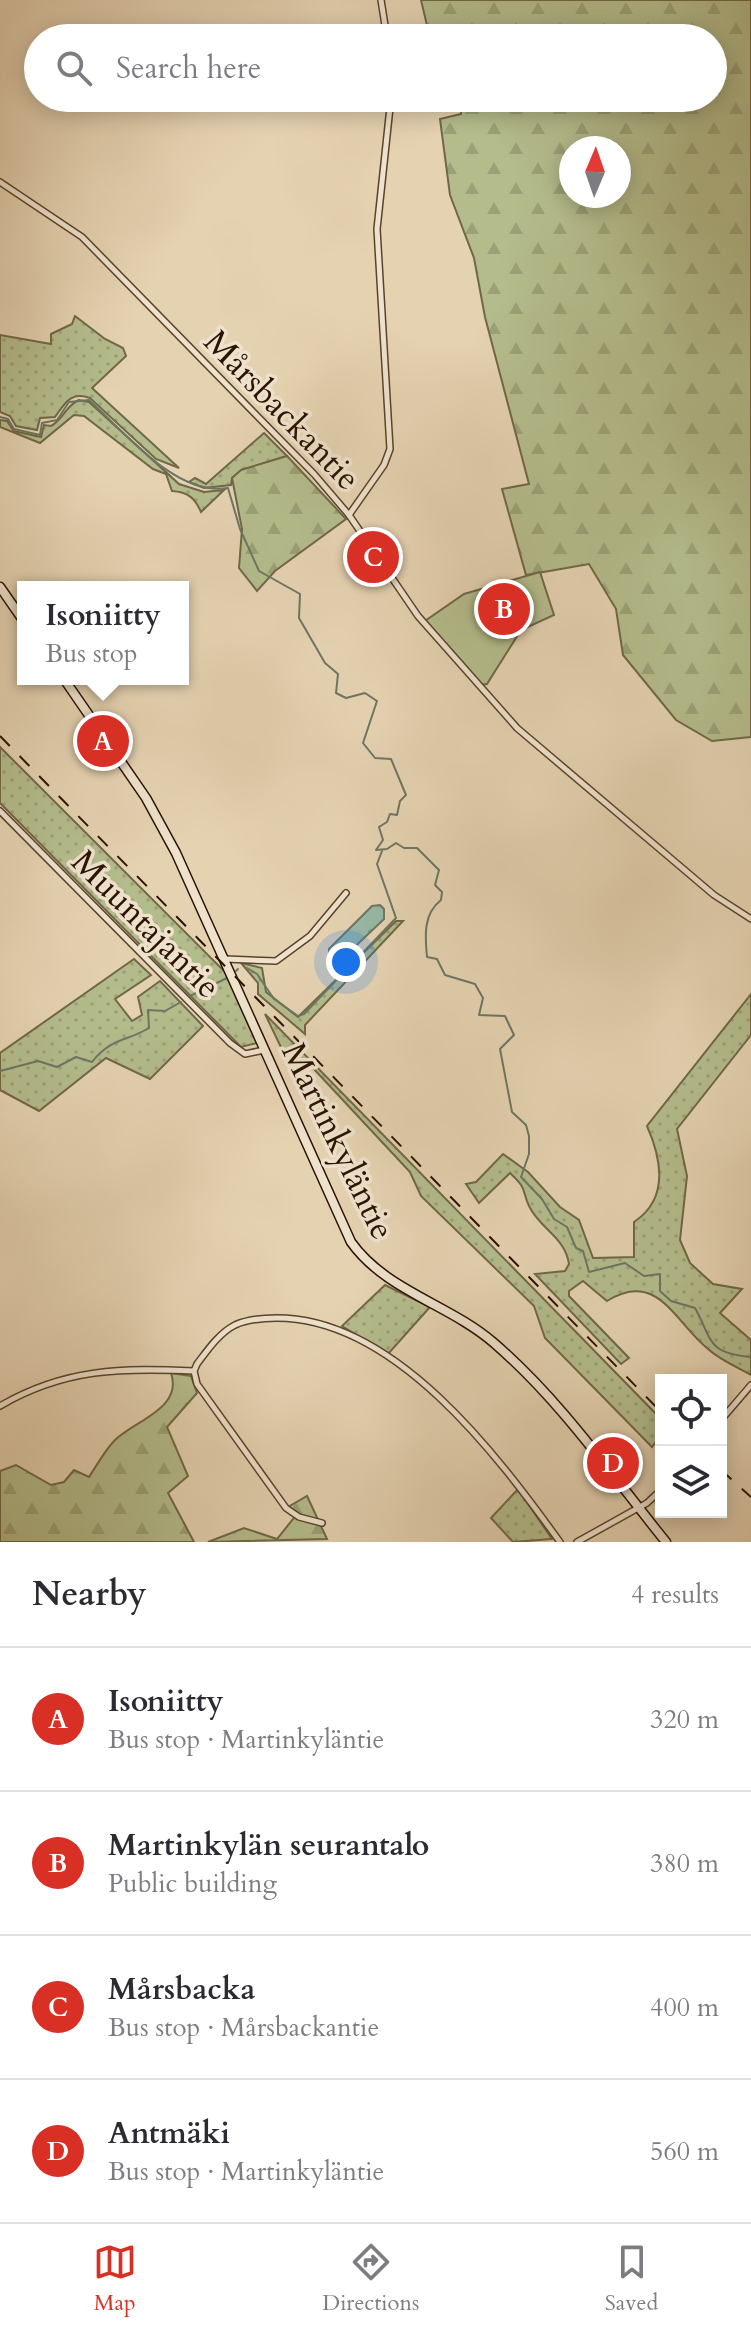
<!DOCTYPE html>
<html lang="en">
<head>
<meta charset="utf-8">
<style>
  body { margin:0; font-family:Cardo,serif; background:#f7f7f7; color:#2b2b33 }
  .controls { position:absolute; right:24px; bottom:24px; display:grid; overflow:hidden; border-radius:0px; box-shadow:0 4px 20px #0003 }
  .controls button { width:72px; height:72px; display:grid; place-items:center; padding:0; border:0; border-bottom:2px solid #e1e1e2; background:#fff; color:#2b2b33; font:40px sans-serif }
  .compass { position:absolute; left:559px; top:136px; width:72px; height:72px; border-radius:50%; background:#fff; box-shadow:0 4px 20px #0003; rotate:2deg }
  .you { position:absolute; left:346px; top:962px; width:28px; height:28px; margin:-20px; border:6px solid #fff; border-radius:50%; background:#1a73e8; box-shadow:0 0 0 12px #1a73e833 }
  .badge { display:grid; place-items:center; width:52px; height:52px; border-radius:50%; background:#d93025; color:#fff; font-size:26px; font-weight:700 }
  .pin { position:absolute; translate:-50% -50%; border:4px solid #fff; box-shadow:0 2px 8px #0006 }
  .popup { position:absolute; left:17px; top:581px; width:172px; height:104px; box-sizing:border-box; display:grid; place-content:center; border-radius:0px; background:#fff; filter:drop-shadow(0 2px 6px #0005); font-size:26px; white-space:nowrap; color:#7c7c81 }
  .popup b { font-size:30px; color:#2b2b33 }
  .popup::after { content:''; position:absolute; left:50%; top:100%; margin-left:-16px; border:16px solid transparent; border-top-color:#fff }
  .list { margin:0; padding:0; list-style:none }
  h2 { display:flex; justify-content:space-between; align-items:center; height:104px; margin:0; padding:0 32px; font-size:34px }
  h2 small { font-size:26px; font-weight:400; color:#7c7c81 }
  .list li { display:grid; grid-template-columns:52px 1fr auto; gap:24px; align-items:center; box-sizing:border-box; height:144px; padding:0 32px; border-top:2px solid #e1e1e2 }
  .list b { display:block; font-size:30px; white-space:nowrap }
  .list p { margin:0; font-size:26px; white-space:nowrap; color:#7c7c81 }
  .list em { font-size:26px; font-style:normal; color:#7c7c81 }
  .icon { flex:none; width:44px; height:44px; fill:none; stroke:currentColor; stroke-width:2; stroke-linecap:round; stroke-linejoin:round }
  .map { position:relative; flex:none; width:751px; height:1542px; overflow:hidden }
  .search { position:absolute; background:#fff; box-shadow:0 4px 20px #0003; left:24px; right:24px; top:24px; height:88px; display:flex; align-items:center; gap:20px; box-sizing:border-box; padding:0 28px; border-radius:44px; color:#7c7c81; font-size:30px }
  .sheet { height:680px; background:#fff }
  nav { display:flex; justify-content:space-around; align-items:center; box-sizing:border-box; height:112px; border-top:2px solid #e1e1e2; background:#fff; font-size:22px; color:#7c7c81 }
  nav a { display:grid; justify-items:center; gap:4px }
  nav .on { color:#d93025 }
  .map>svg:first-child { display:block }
  .grass { fill:url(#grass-dots); stroke:#706846; stroke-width:2 }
  .forest { fill:url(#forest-firs); stroke:#706846; stroke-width:2; fill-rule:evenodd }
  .park { fill:#b4bc8c; stroke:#706846; stroke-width:2 }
  .water { fill:url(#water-ripples); stroke:#6c7664; stroke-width:2 }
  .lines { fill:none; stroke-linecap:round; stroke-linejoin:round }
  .stream { stroke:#6c7664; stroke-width:2 }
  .street-casing { stroke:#5a432c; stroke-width:8 }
  .secondary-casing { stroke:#2b1300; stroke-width:11 }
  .street { stroke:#eee2cc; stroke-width:5 }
  .secondary { stroke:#eee2cc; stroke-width:8 }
  .rail { stroke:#2b1300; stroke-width:2; stroke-dasharray:14 14; stroke-linecap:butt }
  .labels { text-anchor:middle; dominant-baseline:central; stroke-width:7; stroke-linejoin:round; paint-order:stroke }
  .street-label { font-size:34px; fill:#2b1300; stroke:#eee2cc }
</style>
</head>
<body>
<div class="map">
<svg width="751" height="1542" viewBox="0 0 751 1542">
  <defs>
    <pattern id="grass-dots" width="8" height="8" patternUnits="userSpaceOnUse" patternTransform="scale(2)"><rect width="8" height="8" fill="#b4bc8c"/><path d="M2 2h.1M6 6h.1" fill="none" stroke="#9ba177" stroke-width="1.8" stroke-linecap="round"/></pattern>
    <pattern id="forest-firs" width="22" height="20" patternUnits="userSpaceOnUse" patternTransform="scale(2)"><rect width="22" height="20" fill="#b4bc8c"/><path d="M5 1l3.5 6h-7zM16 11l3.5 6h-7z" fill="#9ba177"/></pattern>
    <pattern id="water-ripples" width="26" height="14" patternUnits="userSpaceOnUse" patternTransform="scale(2)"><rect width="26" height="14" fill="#97b8a6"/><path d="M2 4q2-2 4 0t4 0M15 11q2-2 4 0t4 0" fill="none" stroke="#829d8d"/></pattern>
  </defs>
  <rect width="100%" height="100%" fill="#e5d2b1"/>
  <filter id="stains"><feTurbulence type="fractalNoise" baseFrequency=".0025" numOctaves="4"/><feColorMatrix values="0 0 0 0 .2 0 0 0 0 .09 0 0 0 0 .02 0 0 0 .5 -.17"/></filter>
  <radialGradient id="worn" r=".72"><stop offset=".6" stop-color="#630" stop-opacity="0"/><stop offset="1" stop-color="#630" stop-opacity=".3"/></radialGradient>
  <g class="grass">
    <path d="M75 316 105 339 123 348 126 356 92 388 179 468 156 459 90 398C71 391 65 403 55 417L40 418 37 430 16 426 10 416 0 412V335L51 344V334L72 324Z"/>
    <path d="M79 400 89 402 179 484 204 492 224 490 201 512C195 498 188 492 172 491L166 474 153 469 84 416 74 415 40 443 0 427V420L7 421 14 431 41 437 44 425 51 426C64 419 66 405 79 400Z"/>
    <polygon points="264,433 287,456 242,470 232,478 231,485 204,488 189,482 195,478 206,484"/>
    <polygon points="0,747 226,973 257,1043 241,1047 0,803"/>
    <polygon points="396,921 403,921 305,1025 305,1034 258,994 258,983 241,963 262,968 266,992 298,1017"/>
    <polygon points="134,959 151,975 115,999 132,1021 142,1015 138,997 160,981 203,1026 150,1079 106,1058 39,1111 0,1090 0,1053"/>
    <path d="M751 994V1035L677 1129 687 1176 680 1240 690 1263 713 1284 742 1289 720 1313 751 1340V1375C737 1367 720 1360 708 1349 675 1323 658 1269 607 1301L583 1281 569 1291V1296L629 1358 621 1364 535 1274 565 1271 569 1264C565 1237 540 1229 529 1206 521 1188 528 1190 510 1173L479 1203 466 1184 476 1182 503 1154 528 1172 560 1207 579 1220 593 1258 634 1257V1222C669 1199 662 1160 647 1126Z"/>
    <polygon points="265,1014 661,1419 661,1436 652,1447 545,1338 534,1306 421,1196 410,1172 312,1067 292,1061 291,1068"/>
    <polygon points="385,1285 430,1307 388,1354 342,1326"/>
    <polygon points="518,1489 552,1539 513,1542 491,1518"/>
  </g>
  <g class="forest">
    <path d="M421 0H751V737L712 741 676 720 623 655 616 609 589 564 526 575 502 489 529 484 485 317 474 258 450 195 440 119 461 114V98H713V38H430ZM571 148H619V196H571Z"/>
    <polygon points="287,456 346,519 275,571 257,591 239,568 242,529 232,478 241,470"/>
    <path d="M171 1373 191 1376 197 1393 167 1427 188 1476 168 1493 194 1542H0V1471L16 1465 51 1485 64 1482 74 1470 89 1477C97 1465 105 1450 115 1440 136 1420 183 1408 171 1373Z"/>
    <polygon points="307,1496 327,1539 208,1542 244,1528 277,1539 297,1514 288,1507"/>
  </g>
  <polygon class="park" points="540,572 554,615 521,630 487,684 480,685 425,621 464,594"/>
  <polygon class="water" points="380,905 384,909 384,919 341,960 329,957 329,949 372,906"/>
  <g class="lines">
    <g class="stream">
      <path d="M0 417 8 419 14 429 40 435 42 423 57 420 69 402 89 400C125 432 176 497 228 488L240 529 259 571 300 594 299 618 325 663 338 674 336 693 346 698 365 693 377 701 363 743 375 758 391 759 406 795 400 801 397 815 390 814 387 822 379 827 383 840 376 850 387 849 396 843 404 848H417L439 870 435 885 442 892 441 900C423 914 425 936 427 957L437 959 445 975 475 984 483 998 479 1015 505 1016 514 1035 500 1049 512 1112 526 1125 529 1136V1154L521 1177 542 1199 554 1219 567 1227 576 1248 583 1251 589 1272 625 1263 644 1276 660 1274V1291L671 1301 695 1308C713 1340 706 1353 751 1357"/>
      <polyline points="247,968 257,974 274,999 298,1016 304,1014 396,918 377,864 382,851"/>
      <polyline points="236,971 238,969"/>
      <polyline points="190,996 227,978"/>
      <path d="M0 1071 38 1061 57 1067 76 1057 92 1062C112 1037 126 1042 149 1028L148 1010 165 1011 181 1002"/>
    </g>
    <defs>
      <g id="street">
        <polyline points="381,0 387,38"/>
        <polyline points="0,182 82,237 314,474 349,515 418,616 517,728 714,895 751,919"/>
        <polyline points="349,515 384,465 390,449 377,229 391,98"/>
        <polyline points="0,811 230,1043 245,1054 264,1050"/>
        <polyline points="225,959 276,961 310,936 346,893"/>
        <path d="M0 1406C65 1368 122 1368 194 1371"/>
        <polyline points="721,1420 751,1385"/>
        <path d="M322 1523 299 1517 286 1508 197 1384 194 1371 197 1364C207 1351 219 1333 235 1325 248 1319 263 1318 277 1318 395 1318 497 1455 560 1542"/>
        <polyline points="577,1542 647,1503 661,1490"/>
      </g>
      <g id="secondary">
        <polyline points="0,587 23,620"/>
        <path d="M64 679 146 798 176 853 351 1242C386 1291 449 1304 494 1343 561 1401 611 1474 666 1542"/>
      </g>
    </defs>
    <use href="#street" class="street-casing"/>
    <use href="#secondary" class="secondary-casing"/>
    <use href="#street" class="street"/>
    <use href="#secondary" class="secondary"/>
    <g class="rail">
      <polyline points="0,736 661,1412"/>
      <polyline points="721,1470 751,1497"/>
    </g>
  </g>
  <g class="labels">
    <g class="street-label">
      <text transform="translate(282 410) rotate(46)">Mårsbackantie</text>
      <text transform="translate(146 924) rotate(45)">Muuntajantie</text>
      <text transform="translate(338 1141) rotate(64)">Martinkyläntie</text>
    </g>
  </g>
  <rect width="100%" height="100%" filter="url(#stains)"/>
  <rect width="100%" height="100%" fill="url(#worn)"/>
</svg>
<div class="controls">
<button><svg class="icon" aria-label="locate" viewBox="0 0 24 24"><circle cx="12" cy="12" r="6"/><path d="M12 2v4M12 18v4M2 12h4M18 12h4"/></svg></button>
<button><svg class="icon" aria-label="layers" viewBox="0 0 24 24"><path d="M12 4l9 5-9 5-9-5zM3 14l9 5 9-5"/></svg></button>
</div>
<svg class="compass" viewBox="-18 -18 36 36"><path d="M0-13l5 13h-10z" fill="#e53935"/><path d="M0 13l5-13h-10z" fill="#7c7c81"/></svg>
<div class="you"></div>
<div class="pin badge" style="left:103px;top:741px">A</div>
<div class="popup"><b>Isoniitty</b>Bus stop</div>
<div class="pin badge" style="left:504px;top:609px">B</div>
<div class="pin badge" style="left:373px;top:557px">C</div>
<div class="pin badge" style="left:613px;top:1463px">D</div>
<div class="search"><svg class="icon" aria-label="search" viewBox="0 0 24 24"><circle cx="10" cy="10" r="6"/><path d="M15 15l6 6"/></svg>Search here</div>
</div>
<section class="sheet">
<h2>Nearby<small>4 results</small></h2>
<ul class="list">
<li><span class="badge">A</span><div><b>Isoniitty</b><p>Bus stop · Martinkyläntie</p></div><em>320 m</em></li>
<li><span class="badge">B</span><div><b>Martinkylän seurantalo</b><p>Public building</p></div><em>380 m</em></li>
<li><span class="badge">C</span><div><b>Mårsbacka</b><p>Bus stop · Mårsbackantie</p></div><em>400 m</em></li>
<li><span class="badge">D</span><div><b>Antmäki</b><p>Bus stop · Martinkyläntie</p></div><em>560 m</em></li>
</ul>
</section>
<nav>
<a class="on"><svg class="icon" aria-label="map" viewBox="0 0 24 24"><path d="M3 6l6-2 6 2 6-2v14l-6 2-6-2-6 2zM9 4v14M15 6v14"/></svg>Map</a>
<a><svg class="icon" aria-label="directions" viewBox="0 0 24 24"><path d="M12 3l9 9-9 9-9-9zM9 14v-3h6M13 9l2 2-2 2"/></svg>Directions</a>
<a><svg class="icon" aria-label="saved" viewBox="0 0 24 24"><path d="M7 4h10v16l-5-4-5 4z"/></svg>Saved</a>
</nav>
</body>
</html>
